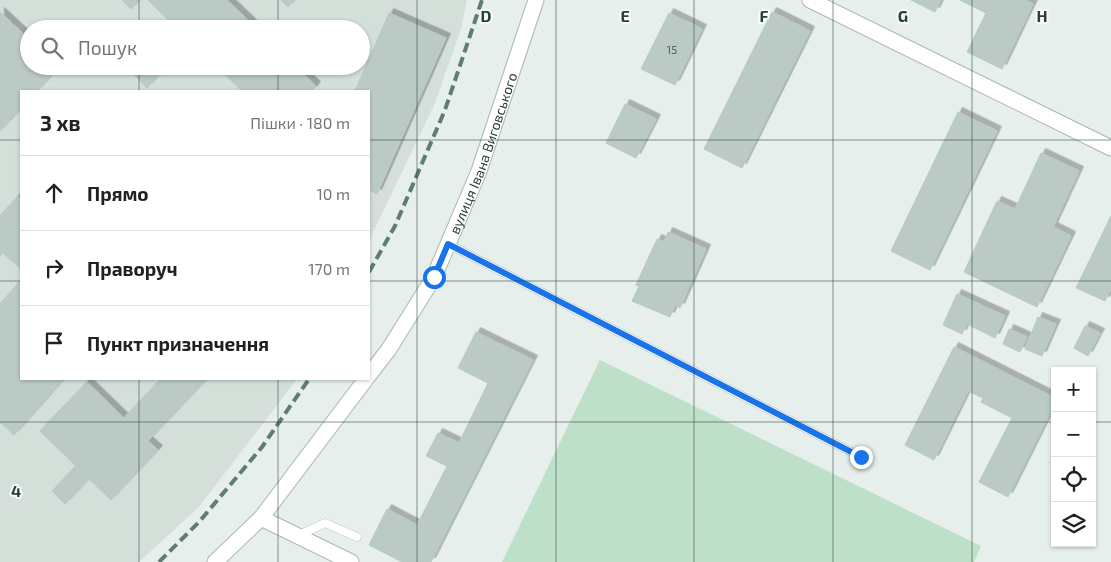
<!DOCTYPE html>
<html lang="uk">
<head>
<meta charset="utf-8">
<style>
  body { margin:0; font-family:"Exo 2",sans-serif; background:#f2f2f2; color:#202124 }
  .controls { position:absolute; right:15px; bottom:15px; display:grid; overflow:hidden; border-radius:0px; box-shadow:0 1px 4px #0004 }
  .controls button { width:45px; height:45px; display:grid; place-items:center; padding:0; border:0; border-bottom:1px solid #e0e0e0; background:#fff; color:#202124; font:25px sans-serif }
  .stop { position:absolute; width:15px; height:15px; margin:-11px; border:4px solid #1a73e8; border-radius:50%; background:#fff }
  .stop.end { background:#1a73e8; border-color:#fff; box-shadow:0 1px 5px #0008 }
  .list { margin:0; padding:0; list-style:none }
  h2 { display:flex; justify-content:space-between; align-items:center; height:65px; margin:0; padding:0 20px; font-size:21px }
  h2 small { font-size:16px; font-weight:400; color:#757577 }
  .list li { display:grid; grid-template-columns:32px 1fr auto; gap:15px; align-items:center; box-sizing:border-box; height:75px; padding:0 20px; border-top:1px solid #e0e0e0 }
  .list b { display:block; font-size:19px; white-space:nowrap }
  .list em { font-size:16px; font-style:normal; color:#757577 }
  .icon { flex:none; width:28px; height:28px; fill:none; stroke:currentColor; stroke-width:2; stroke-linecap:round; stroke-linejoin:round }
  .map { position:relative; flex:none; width:1111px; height:562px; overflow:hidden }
  .search { position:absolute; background:#fff; box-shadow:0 1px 4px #0004; left:20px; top:20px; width:350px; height:55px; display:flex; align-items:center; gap:12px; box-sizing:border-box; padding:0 18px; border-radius:28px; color:#757577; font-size:19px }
  .panel { position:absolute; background:#fff; box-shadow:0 1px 4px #0004; left:20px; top:90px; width:350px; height:290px; border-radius:0px }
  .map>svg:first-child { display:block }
  .built { fill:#d4dfda; fill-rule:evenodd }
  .green { fill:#bfe0c8 }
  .building { fill:#bbcac4; stroke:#b8c9c2; filter:url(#shadow) }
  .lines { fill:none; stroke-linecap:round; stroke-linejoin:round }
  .lane-casing { stroke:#a8b8b2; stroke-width:9 }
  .street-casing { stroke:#a8b8b2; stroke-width:17 }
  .lane { stroke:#fff; stroke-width:8 }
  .street { stroke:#fff; stroke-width:15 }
  .rail { stroke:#5f7d75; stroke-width:4; stroke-dasharray:10 5; stroke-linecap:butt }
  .route { stroke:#1a73e8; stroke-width:6 }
  .grid { fill:none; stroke:#24423a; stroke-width:1; stroke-opacity:0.55 }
  .labels { text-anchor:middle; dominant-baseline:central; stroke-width:4; stroke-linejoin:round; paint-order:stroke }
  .number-label { font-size:11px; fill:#4a645c }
  .street-label { font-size:14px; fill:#24423a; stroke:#f7fbf9 }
  .grid-label { font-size:16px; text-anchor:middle; font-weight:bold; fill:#24423a; stroke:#f7fbf9; stroke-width:4; stroke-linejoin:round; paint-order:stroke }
</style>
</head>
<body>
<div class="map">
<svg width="1111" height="562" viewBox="0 0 1111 562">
  <defs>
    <filter id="shadow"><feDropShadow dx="4.5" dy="-4.5" stdDeviation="0" flood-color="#0004"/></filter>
  </defs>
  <rect width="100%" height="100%" fill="#e6efeb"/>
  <path class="built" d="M0 0H467L461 29 435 103 369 241V91H21V379H297L199 507 139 562H0ZM29 29H361V66H29Z"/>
  <polygon class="green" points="600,360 981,546 974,562 502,562"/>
  <g class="building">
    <polygon points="122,0 139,0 131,9"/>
    <polygon points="148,0 227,0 257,29 177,29"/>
    <polygon points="281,0 294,0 288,7"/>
    <polygon points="911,0 941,0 935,12"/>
    <polygon points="960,0 1025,0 1033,4 1002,69 967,52 986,13"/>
    <polygon points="0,12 29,39 29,66 59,67 37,91 21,91 21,108 0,131"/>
    <polygon points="772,12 810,31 742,168 704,149"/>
    <polygon points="389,13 446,38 377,194 369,190 369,91 355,91"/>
    <polygon points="669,13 702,29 675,85 641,69"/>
    <polygon points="125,66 160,66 164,70 147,88"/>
    <polygon points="216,66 295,66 316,86 312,91 242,91"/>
    <polygon points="625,104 656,119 636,158 606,143"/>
    <polygon points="958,112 997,131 930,270 891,251"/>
    <polygon points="1041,153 1079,171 1053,227 1071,236 1037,307 964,272 997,201 1015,209"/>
    <polygon points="18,196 21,199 21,269 3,253 0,256 0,216"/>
    <polygon points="1111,216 1111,288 1105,301 1076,288"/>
    <polygon points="668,232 706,249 680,308 675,305 670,317 632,301 639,286 636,285 657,239 664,242"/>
    <polygon points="21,280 21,379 64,379 14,435 0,422 0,304"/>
    <polygon points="957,294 1005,316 995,338 967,324 962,334 943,325"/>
    <polygon points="1038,317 1056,324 1042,356 1025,349"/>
    <polygon points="1085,326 1100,333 1088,356 1074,348"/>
    <polygon points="1009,329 1027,337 1020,352 1003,344"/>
    <polygon points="476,332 533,360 431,562 402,562 369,545 387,509 417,525 447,466 426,456 438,433 459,443 488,383 458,368"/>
    <polygon points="954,347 1055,398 1055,403 1008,497 979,482 1012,418 981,402 983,398 968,391 934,460 905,445"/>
    <polygon points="161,379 207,379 148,441 158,450 111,500 89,479 65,504 52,491 76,466 40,431 87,382 124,418"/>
  </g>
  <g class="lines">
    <defs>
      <g id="lane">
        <polyline points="448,244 861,457"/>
        <polyline points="299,535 325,523 357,537"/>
      </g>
      <g id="street">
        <polyline points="810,0 1111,148"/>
        <path id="s1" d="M369 375 389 349 434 277 479 171 536 0"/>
        <polyline points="261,518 351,562"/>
        <polyline points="215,562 261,518 366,379"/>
      </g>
    </defs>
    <use href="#lane" class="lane-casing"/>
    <use href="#street" class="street-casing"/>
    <use href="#lane" class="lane"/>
    <use href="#street" class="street"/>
    <g class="rail">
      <polyline points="369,272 395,226 445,110 482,0"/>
      <polyline points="159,562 199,522 262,447 309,379"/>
    </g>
  </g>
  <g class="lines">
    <polyline class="route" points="434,277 448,244 861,457"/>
  </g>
  <path class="grid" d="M139 0V29M278 0V29M417 0V562M556 0V562M694 0V562M833 0V562M972 0V562M139 66V91M278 66V91M0 140H21M369 140H1111M0 281H21M369 281H1111M139 379V562M278 379V562M0 422H1055M1092 422H1111"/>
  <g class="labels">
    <g class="number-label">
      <text x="672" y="49">15</text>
    </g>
    <g class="street-label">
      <text stroke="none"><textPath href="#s1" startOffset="251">вулиця Івана Виговського</textPath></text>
    </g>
  </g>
  <g class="grid-label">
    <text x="486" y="22">D</text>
    <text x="625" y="22">E</text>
    <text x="764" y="22">F</text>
    <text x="903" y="22">G</text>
    <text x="1042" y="22">H</text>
    <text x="16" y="497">4</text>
  </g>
</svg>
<div class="controls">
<button>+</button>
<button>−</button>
<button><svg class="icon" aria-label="locate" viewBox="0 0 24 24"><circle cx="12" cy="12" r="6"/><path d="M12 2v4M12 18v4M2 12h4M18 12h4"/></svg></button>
<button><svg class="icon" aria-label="layers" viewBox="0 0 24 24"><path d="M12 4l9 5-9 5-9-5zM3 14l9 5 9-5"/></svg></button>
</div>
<div class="stop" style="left:434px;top:277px"></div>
<div class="stop end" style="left:861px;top:457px"></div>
<div class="search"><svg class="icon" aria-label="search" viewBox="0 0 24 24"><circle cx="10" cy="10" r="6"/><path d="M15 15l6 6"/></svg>Пошук</div>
<section class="panel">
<h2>3 хв<small>Пішки · 180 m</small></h2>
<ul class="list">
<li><svg class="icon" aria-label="ahead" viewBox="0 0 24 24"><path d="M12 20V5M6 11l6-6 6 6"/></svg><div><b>Прямо</b></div><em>10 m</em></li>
<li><svg class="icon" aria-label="right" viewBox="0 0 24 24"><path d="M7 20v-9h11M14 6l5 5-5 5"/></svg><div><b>Праворуч</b></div><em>170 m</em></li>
<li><svg class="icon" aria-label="arrive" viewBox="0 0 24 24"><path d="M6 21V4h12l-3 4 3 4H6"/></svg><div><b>Пункт призначення</b></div></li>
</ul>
</section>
</div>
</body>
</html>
